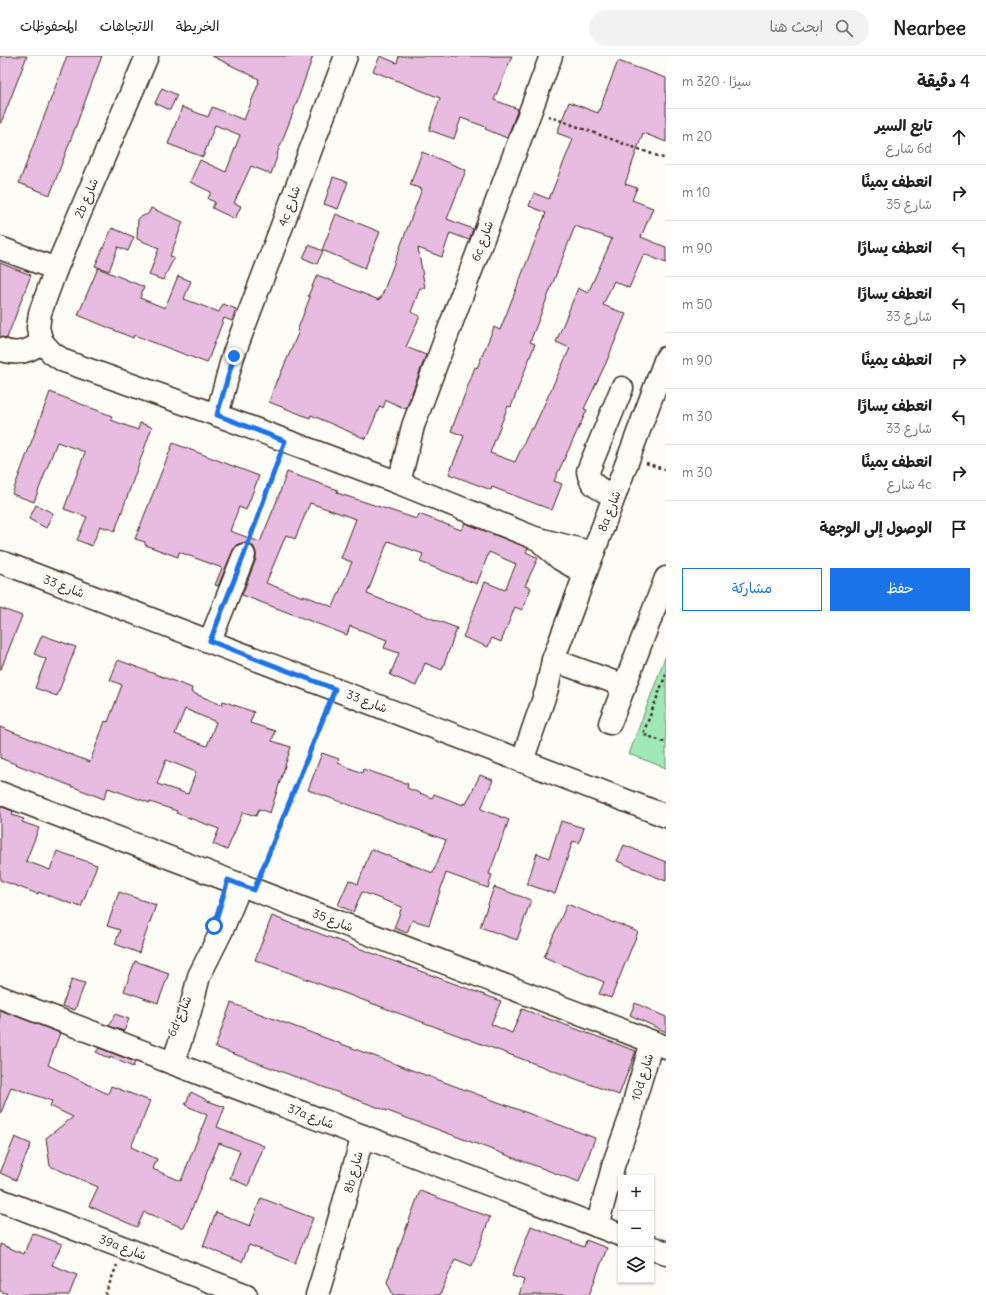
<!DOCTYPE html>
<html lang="ar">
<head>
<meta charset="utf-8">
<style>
  body { margin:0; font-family:Delius,"Playpen Sans Arabic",sans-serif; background:#f2f2f2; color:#222; direction:rtl }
  .controls { position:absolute; right:12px; bottom:12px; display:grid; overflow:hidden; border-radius:0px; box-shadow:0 1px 3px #0004 }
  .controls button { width:36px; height:36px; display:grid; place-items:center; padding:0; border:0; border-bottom:1px solid #e0e0e0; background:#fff; color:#222; font:20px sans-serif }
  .stop { position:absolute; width:12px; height:12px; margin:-9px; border:3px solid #1a73e8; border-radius:50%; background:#fff }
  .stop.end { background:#1a73e8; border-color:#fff; box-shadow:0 1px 4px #0008 }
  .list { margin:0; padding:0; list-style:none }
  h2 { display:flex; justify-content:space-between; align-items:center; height:52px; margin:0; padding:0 16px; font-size:17px }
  h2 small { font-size:13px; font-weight:400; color:#767676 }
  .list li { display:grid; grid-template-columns:26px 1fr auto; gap:12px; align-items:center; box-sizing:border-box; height:56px; padding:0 16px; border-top:1px solid #e0e0e0 }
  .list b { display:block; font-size:15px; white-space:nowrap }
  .list p { margin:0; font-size:13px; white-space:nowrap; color:#767676 }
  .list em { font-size:13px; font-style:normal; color:#767676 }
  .actions { display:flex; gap:8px; padding:12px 16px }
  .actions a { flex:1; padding:9px 0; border:1px solid #1a73e8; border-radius:0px; text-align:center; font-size:14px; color:#1a73e8 }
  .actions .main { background:#1a73e8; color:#fff }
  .icon { flex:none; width:22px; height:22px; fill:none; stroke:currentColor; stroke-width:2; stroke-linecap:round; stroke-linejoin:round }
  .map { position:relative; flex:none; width:666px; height:1239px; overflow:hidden; direction:ltr }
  header { display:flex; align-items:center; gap:24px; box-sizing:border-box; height:56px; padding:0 20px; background:#fff; border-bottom:1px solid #e0e0e0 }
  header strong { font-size:19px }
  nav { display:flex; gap:22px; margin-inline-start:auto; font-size:14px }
  .search { width:280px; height:36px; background:#f2f2f2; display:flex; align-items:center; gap:10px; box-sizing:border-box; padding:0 14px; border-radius:22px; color:#767676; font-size:15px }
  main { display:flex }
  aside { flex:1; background:#fff }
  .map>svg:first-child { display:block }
  .green { fill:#a0e8b6; stroke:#6e896a }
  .building { fill:#e8bbe0; stroke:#3b2a1e; fill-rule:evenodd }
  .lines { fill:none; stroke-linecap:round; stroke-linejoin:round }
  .minor-casing { stroke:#3b2a1e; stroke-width:25 }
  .path { stroke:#3b2a1e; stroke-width:2.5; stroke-dasharray:3 3; stroke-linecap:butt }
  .minor { stroke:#fdfcf7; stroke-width:22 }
  .route { stroke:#1a73e8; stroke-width:5 }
  .labels { text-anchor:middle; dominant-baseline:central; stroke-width:3.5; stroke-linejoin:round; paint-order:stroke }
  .street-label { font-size:12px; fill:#3b2a1e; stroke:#fdfcf7 }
</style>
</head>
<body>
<header>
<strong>Nearbee</strong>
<div class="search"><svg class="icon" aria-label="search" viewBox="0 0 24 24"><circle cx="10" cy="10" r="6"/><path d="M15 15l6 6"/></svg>ابحث هنا</div>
<nav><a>الخريطة</a><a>الاتجاهات</a><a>المحفوظات</a></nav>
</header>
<main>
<aside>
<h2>4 دقيقة<small>سيرًا · 320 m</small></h2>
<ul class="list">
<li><svg class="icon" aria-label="ahead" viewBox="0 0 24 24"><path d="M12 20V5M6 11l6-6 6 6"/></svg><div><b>تابع السير</b><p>6d شارع</p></div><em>20 m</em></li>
<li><svg class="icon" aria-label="right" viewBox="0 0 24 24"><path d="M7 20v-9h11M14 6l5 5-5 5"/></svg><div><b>انعطف يمينًا</b><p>شارع 35</p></div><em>10 m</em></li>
<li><svg class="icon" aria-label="left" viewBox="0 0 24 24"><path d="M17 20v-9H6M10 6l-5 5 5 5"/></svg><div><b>انعطف يسارًا</b></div><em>90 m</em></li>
<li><svg class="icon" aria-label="left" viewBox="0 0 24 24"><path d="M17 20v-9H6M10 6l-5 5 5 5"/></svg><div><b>انعطف يسارًا</b><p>شارع 33</p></div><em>50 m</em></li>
<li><svg class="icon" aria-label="right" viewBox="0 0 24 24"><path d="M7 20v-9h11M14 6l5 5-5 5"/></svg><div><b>انعطف يمينًا</b></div><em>90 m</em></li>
<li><svg class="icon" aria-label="left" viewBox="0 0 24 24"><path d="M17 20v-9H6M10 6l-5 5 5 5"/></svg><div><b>انعطف يسارًا</b><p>شارع 33</p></div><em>30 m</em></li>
<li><svg class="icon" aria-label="right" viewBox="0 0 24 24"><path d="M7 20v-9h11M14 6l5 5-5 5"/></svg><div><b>انعطف يمينًا</b><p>4c شارع</p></div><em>30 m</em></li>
<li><svg class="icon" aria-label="arrive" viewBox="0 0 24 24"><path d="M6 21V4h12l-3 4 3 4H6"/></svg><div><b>الوصول إلى الوجهة</b></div></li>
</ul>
<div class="actions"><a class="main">حفظ</a><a>مشاركة</a></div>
</aside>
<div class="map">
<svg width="666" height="1239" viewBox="0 0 666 1239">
  <rect width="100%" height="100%" fill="#fdfcf7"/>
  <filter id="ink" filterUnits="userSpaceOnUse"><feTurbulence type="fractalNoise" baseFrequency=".025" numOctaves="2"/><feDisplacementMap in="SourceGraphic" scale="8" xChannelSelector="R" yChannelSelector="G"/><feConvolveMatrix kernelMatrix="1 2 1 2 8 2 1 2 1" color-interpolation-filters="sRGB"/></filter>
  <g filter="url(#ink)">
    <polygon class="green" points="666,599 666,712 629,698"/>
    <g class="building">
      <polygon points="0,0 27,0 1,67 0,67"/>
      <polygon points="67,0 102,0 50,139 19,127"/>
      <polygon points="212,0 313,0 293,57 277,98 278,98 271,118 251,110 234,147 241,150 235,163 212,152 215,146 208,143 211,136 190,126 200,104 226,116 240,79 215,69 203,101 168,88 182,51 208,61 212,51 244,64 259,26 258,26 259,23"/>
      <polygon points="380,0 397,7 399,0 512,0 494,44 518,53 507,82 485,73 486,71 461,62 454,83 429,74 440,42 373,15"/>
      <path d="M618 5 666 22V86L643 77 625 128 637 132 632 144 653 152 641 181 666 191V207L644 198 629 232 614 225 603 249 626 258 606 307 584 353 587 354 554 425 562 428 552 454 492 431 491 434 449 418 464 380 451 375 475 311 477 312 494 271 500 274 546 157 529 150 534 137 549 143 573 83 557 77 569 46 598 57ZM575 170 612 183 588 237 578 232 556 286 570 292 533 373 531 372 515 406 490 397 508 350 511 351 535 288 530 286Z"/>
      <polygon points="162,32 177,39 170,54 155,47"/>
      <polygon points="422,96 466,114 447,163 473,173 469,184 450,177 442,201 418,192 425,232 420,232 411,256 420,260 406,291 426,299 406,353 386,344 383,352 380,350 366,383 311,359 310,362 269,346 277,323 278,324 299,275 297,275 310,241 308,240 317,219 379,244 379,242 381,242 422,133 410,129"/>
      <polygon points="333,121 348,126 338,153 324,148"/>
      <polygon points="151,152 183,166 170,200 174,202 163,224 149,219 159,192 137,183 138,162 148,158"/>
      <polygon points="336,158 380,176 365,212 322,194"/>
      <polygon points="112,172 134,181 128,195 118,191 109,215 95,210"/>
      <polygon points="309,189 323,195 317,208 303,202"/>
      <polygon points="0,207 31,219 7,282 0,281"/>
      <polygon points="98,212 144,231 140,242 165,252 178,220 191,225 184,243 219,256 223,248 236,253 232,265 224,262 207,307 134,279 133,282 78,259"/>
      <polygon points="50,336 112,360 111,364 138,374 140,367 152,371 115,475 100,470 92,490 77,484 87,461 64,453 85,396 57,386 34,446 12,438"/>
      <path d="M173 387 259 420 246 454 239 451 230 475 260 486 276 447 287 416 338 434 337 437 417 463 419 458 461 474 465 467 528 492 526 496 538 502 525 530 531 532 522 554 515 551 501 586 492 582 488 591 463 581 485 526 505 534 516 508 489 496 477 528 420 506 423 498 388 485 367 538 457 572 442 614 425 607 416 630 390 619 399 597 384 592 387 584 350 570 347 579 242 539 256 503V497L254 491 249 488 242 487 236 489 233 494 218 530 215 529 222 512 179 496 178 501 145 489V486L135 483ZM310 447 356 463 341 502 352 506 333 551 303 539V541L266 527 286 479 295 483Z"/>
      <polygon points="36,449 53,457 46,472 29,463"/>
      <polygon points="0,552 22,560 1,613 0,613"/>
      <polygon points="42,579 76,591 57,640 35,632 46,603 34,598"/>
      <path d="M118 604 192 632 191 636 222 649 223 645 254 656 250 667 275 675 272 685 291 691 270 757 259 753 256 760 243 756 227 794 213 788 219 773 176 757 177 755 150 746V747L108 732 104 743 0 702V671L90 706 105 665 108 666 122 629 110 624ZM185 653 216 666 207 690 175 678ZM166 704 196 716 188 738 157 728Z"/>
      <polygon points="322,697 339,703 338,707 362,717 363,713 408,728 407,732 432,742 434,738 463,749 463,747 466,748 480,719 493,724 481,753 509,764 489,818 492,819 488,832 446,817 429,869 412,864 407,877 394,872 402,851 362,836 353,856 338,849 349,824 358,828 371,793 433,817 446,784 308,734"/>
      <polygon points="0,750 13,755 12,759 24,763 22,766 39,772 26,805 50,814 57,795 97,809 81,851 38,836 38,838 0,824"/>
      <polygon points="561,765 584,772 579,787 573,785 555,838 527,828 537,797 549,802"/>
      <polygon points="624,789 666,806 666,825 617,805"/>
      <polygon points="494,831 531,844 517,884 480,871"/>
      <polygon points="119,836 156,849 139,897 115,888 120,874 107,870"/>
      <polygon points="567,848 614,867 614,866 638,876 611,942 599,938 604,926 544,901"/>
      <polygon points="272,860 501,945 491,968 512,977 522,953 636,995 619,1039 255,904"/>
      <polygon points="135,905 169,917 158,947 124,935"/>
      <polygon points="72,923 85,927 75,954 62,950"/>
      <polygon points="231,947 595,1082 579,1126 215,991"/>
      <polygon points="635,947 666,961 666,976 630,959"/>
      <polygon points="0,954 60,977 48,1009 108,1038 111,1030 150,1045 131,1091 157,1103 153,1113 181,1125 207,1059 185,1049 191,1036 205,1043 205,1044 225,1051 217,1071 264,1090 248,1130 230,1122 240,1095 219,1087 184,1172 144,1156 137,1171 89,1150 98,1131 50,1110 46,1082 73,1061 50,1050 52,1045 11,1031 1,1057 0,1057"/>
      <polygon points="115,958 129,963 124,975 109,970"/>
      <polygon points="99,992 135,1006 133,1011 110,1001 110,1003 96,996"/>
      <polygon points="15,1081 31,1088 16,1124 0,1117"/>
      <polygon points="420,1135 490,1161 472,1210 455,1203 440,1239 393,1239 387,1226 398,1194"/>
      <polygon points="261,1142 313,1162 295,1207 249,1189 242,1206 203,1190 216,1156 250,1170"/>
      <polygon points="531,1170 584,1191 586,1184 607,1192 589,1239 519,1239 524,1224 512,1220"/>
      <polygon points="32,1177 62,1188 52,1209 77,1219 69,1239 10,1239 0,1235 0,1188 24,1198"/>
    </g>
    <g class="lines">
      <defs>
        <g id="minor">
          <polyline points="147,0 56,213 40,257 38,272 42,286 52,297 64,305 217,359 399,427 535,482 593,497"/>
          <polyline points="0,192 56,213"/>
          <path d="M0 293C16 300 29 296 42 286"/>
          <polyline points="217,359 233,300 346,0"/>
          <polyline points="399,427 413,370 551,0"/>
          <path d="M614 440C601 433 590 431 588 415L622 332"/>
          <polyline points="543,488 560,503 585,517"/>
          <polyline points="0,506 12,510 666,760"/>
          <polyline points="210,585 244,499"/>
          <polyline points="553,604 625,630"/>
          <polyline points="610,667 666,522"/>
          <polyline points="522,705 547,633 553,604 666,302"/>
          <polyline points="0,737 666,991"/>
          <polyline points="0,941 621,1179"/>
          <polyline points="173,1007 190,955 199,920 222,874 241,828"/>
          <polyline points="0,1144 246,1239"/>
          <polyline points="597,1170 614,1107 632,1057 636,1039 652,986"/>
          <polyline points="651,1191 666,1197"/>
          <path d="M317 1239C334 1186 347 1133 363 1080"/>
        </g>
      </defs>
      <use href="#minor" class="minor-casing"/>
      <g class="path">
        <polyline points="548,60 666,103"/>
        <polyline points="646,407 666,414"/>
        <polyline points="250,482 279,402"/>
        <polyline points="666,618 643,678 666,687"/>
        <polyline points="262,816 328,650"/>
        <polyline points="105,1239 117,1209"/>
      </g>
      <use href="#minor" class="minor"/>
    </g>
  </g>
  <g class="lines" filter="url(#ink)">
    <polyline class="route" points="214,870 228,824 254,834 335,633 210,585 244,499 285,385 217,359 234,300"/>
  </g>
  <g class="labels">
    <g class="street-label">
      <text transform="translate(86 142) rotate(-67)">2b شارع</text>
      <text transform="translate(289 150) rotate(-70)">4c شارع</text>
      <text transform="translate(482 185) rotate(-70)">6c شارع</text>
      <text transform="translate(609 455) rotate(-69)">8a شارع</text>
      <text transform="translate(64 530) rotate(21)">شارع 33</text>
      <text transform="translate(367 645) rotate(21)">شارع 33</text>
      <text transform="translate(333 864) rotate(21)">شارع 35</text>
      <text transform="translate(179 960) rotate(-66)">6d شارع</text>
      <text transform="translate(642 1021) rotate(-73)">10d شارع</text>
      <text transform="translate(311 1060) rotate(21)">37a شارع</text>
      <text transform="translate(353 1116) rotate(-75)">8b شارع</text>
      <text transform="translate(123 1191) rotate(21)">39a شارع</text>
    </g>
  </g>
</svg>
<div class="controls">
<button>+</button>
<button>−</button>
<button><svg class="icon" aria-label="layers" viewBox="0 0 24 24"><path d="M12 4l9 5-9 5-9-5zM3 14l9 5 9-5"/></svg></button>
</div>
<div class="stop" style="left:214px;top:870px"></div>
<div class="stop end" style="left:234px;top:300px"></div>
</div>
</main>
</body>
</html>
